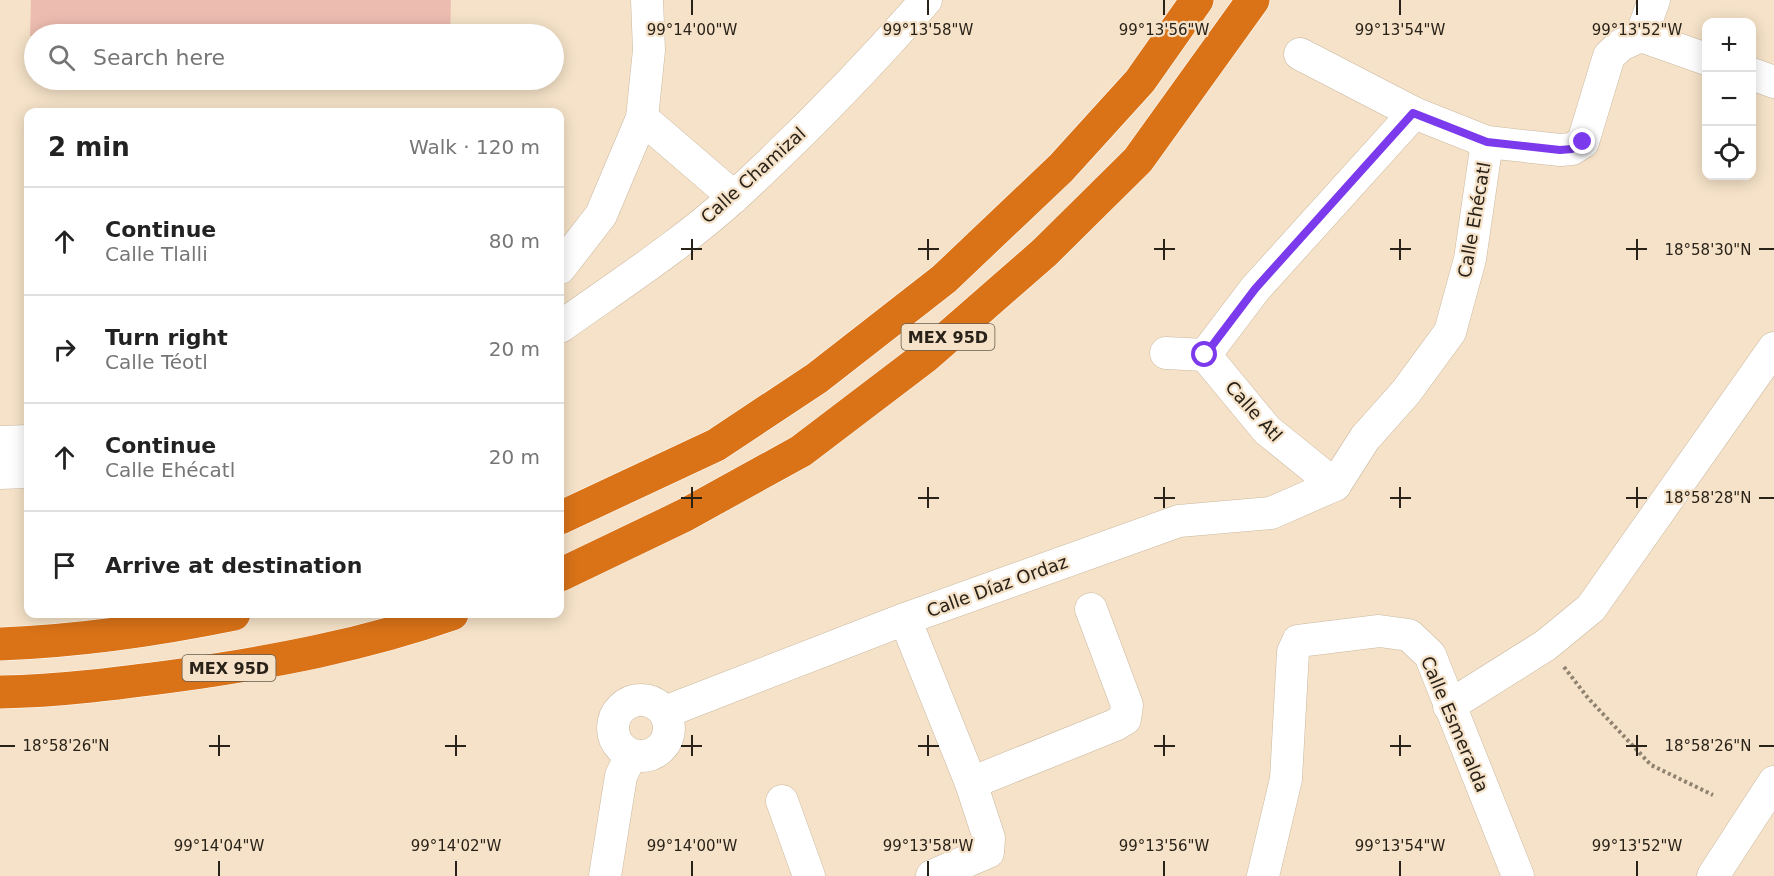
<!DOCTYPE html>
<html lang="en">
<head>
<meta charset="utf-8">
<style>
  body { margin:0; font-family:"DejaVu Sans",sans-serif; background:#f6f6f6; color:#222 }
  .controls { position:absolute; right:18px; top:18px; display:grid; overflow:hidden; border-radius:12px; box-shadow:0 3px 15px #0003 }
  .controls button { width:54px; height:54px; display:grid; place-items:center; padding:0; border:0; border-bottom:2px solid #e0e0e0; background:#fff; color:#222; font:30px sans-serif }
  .stop { position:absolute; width:18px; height:18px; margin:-14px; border:4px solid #7c3aed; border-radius:50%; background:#fff }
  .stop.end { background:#7c3aed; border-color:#fff; box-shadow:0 2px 6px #0008 }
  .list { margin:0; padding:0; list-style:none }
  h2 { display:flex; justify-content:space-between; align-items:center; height:78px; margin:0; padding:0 24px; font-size:26px }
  h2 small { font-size:20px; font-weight:400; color:#767676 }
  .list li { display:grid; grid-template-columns:39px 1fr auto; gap:18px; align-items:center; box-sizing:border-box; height:108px; padding:0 24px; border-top:2px solid #e0e0e0 }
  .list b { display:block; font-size:22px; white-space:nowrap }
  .list p { margin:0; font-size:20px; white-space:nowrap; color:#767676 }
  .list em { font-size:20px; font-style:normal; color:#767676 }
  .icon { flex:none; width:33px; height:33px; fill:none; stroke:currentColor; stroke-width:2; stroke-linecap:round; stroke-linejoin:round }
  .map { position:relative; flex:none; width:1774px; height:876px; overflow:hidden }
  .search { position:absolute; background:#fff; box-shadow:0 3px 15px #0003; left:24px; top:24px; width:540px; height:66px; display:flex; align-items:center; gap:15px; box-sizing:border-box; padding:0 21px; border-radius:33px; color:#767676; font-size:22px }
  .panel { position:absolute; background:#fff; box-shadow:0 3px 15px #0003; left:24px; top:108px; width:540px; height:510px; border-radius:12px }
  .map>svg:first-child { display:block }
  .green { fill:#ecbcb0 }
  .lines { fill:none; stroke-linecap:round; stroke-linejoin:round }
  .minor-casing { stroke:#cab89f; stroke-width:33 }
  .highway-casing { stroke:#fff; stroke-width:34 }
  .path { stroke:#8f8271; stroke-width:4; stroke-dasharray:3 3; stroke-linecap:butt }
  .minor { stroke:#fff; stroke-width:32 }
  .highway { stroke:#da7318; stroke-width:33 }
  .route { stroke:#7c3aed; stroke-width:8 }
  .ticks { fill:none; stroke:#292219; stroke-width:2 }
  .labels { text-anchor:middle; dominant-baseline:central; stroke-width:4.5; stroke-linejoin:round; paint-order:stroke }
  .shield { fill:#f5e2c8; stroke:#665c4e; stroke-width:1.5 }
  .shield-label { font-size:16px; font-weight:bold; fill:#292219 }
  .street-label { font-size:18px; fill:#292219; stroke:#f5e2c8 }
  .ticks-label { font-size:15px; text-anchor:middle; fill:#292219; stroke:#f5e2c8; stroke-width:4.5; stroke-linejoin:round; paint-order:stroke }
</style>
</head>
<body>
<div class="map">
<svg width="1774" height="876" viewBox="0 0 1774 876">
  <rect width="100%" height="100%" fill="#f5e2c8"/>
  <polygon class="green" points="31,0 451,0 450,34 30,36"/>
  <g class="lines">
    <defs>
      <g id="minor">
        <polyline points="1641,36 1706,59"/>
        <polyline points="1641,36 1654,0"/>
        <polyline points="1300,54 1414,113 1487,142 1560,150 1572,149 1583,142 1609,56 1621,45 1641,36"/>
        <polyline points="1752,74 1774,82"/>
        <polyline points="642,118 734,197"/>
        <polyline points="560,268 601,215 642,118 649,50 647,0"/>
        <path d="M560 327C619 285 681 245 735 196 802 134 866 69 926 0"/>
        <polyline points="1166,353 1205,355"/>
        <polyline points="1205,355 1255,289 1414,113"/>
        <polyline points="1205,355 1267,430 1335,485"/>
        <polyline points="0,442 28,441"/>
        <polyline points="0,473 28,472"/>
        <polyline points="1335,485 1365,438 1406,392 1450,332 1470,259 1487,142"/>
        <polyline points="905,619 971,783 989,838 988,852 932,876"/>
        <circle cx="641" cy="728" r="28"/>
        <polyline points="1449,706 1546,645 1591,608 1774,348"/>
        <polyline points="665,712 905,619 1179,521 1271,513 1335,485"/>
        <polyline points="971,783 1115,725 1125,719 1127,705 1091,609"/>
        <polyline points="782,801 809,876"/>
        <polyline points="605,876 621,776 631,755"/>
        <polyline points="1263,876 1286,779 1293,652 1298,641 1379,631 1409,635 1430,655 1518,876"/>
        <polyline points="1713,876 1774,782"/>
      </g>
      <g id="highway">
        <polyline points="560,518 716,445 817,378 944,279 1061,168 1140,81 1197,0"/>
        <polyline points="560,575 685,515 801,451 926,356 1045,252 1138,160 1253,0"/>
        <path d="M0 644C80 641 156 630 234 614"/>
        <path d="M0 692C61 691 121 683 181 675 273 662 364 645 452 614"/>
      </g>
    </defs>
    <use href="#minor" class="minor-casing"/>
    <use href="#highway" class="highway-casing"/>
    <polyline class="path" points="1564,667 1588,698 1651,765 1713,795"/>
    <use href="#minor" class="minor"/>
    <use href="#highway" class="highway"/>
  </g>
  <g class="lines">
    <polyline class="route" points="1205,355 1255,289 1413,113 1487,142 1560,150 1572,149 1583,142"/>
  </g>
  <path class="ticks" d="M692 0V15M928 0V15M1164 0V15M1400 0V15M1637 0V15M692 239V260M928 239V260M1164 239V260M1400 239V260M1637 239V260M681 249H702M918 249H939M1154 249H1175M1390 249H1411M1626 249H1647M1759 249H1774M692 487V508M928 487V508M1164 487V508M1400 487V508M1637 487V508M681 498H702M918 498H939M1154 498H1175M1390 498H1411M1626 498H1647M1759 498H1774M219 735V756M456 735V756M692 735V756M928 735V756M1164 735V756M1400 735V756M1637 735V756M0 746H15M209 746H230M445 746H466M681 746H702M918 746H939M1154 746H1175M1390 746H1411M1626 746H1647M1759 746H1774M219 861V876M456 861V876M692 861V876M928 861V876M1164 861V876M1400 861V876M1637 861V876"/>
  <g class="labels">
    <g class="shield">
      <rect x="901.5" y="324" width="93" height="26" rx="4.5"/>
      <rect x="182.5" y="655" width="93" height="26" rx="4.5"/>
    </g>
    <g class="shield-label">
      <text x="948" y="337">MEX 95D</text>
      <text x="229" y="668">MEX 95D</text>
    </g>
    <g class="street-label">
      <text transform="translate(753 175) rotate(-42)">Calle Chamizal</text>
      <text transform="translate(1474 220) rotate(-80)">Calle Ehécatl</text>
      <text transform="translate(1254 411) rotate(48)">Calle Atl</text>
      <text transform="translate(997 586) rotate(-20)">Calle Díaz Ordaz</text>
      <text transform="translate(1455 724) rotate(67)">Calle Esmeralda</text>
    </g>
  </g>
  <g class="ticks-label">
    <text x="692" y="35">99°14'00"W</text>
    <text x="928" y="35">99°13'58"W</text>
    <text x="1164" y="35">99°13'56"W</text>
    <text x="1400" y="35">99°13'54"W</text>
    <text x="1637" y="35">99°13'52"W</text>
    <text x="1708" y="255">18°58'30"N</text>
    <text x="1708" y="503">18°58'28"N</text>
    <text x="66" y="751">18°58'26"N</text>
    <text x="1708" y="751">18°58'26"N</text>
    <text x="219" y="851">99°14'04"W</text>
    <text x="456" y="851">99°14'02"W</text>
    <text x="692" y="851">99°14'00"W</text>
    <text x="928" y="851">99°13'58"W</text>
    <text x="1164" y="851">99°13'56"W</text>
    <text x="1400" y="851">99°13'54"W</text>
    <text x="1637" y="851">99°13'52"W</text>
  </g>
</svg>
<div class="controls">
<button>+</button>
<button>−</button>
<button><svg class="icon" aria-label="locate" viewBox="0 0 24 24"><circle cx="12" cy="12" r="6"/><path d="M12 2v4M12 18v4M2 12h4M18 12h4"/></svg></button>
</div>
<div class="stop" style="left:1205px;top:355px"></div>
<div class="stop end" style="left:1583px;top:142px"></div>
<div class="search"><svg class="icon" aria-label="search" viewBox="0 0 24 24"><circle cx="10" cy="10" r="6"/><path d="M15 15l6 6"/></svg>Search here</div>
<section class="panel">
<h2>2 min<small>Walk · 120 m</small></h2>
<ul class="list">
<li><svg class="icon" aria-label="ahead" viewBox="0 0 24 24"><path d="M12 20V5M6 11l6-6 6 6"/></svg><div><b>Continue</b><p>Calle Tlalli</p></div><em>80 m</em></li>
<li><svg class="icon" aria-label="right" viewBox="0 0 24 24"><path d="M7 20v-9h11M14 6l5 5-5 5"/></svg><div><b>Turn right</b><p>Calle Téotl</p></div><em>20 m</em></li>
<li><svg class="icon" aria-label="ahead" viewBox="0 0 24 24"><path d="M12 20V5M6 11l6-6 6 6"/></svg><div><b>Continue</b><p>Calle Ehécatl</p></div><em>20 m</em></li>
<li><svg class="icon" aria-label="arrive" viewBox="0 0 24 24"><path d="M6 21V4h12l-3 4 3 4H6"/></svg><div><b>Arrive at destination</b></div></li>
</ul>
</section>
</div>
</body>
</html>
